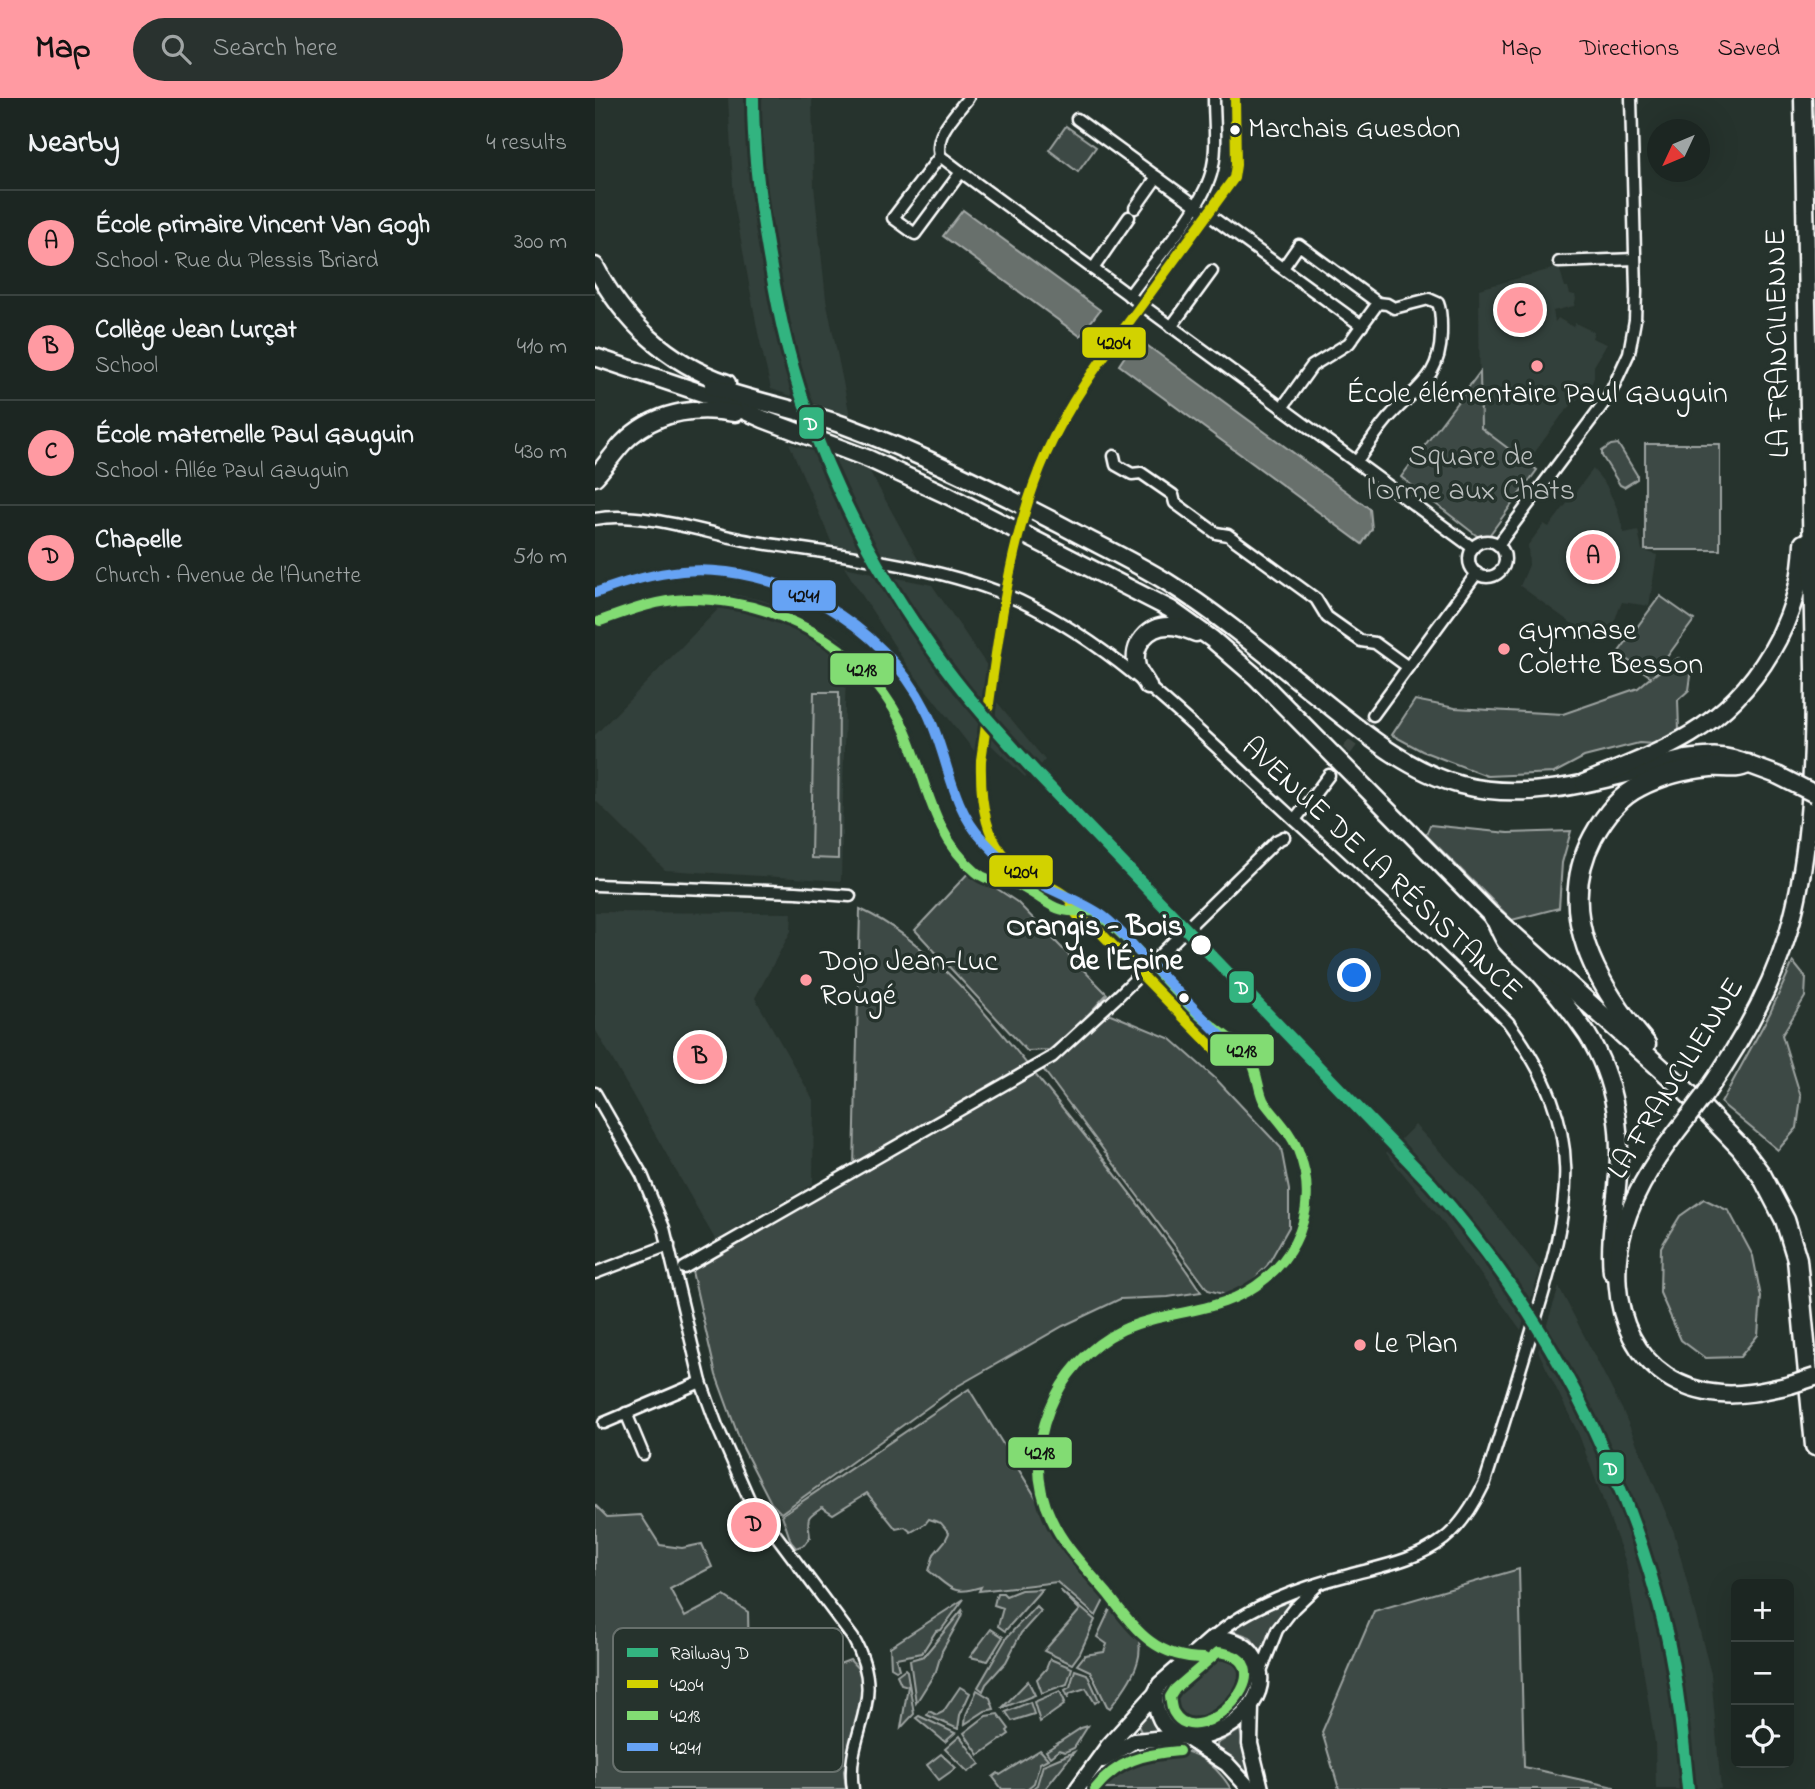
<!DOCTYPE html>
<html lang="en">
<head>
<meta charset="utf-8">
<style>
  body { margin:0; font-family:"Indie Flower",sans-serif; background:#29322f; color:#f1f3f6 }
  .controls { position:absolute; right:21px; bottom:21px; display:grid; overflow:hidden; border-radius:10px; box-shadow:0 7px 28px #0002 }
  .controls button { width:63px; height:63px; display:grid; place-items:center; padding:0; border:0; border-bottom:2px solid #3a4340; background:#1c2622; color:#f1f3f6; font:35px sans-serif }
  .compass { position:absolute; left:1052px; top:21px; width:63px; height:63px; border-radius:50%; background:#1c2622; box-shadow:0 7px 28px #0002; rotate:226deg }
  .you { position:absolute; left:760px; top:878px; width:24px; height:24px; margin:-18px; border:5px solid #fff; border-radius:50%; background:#1a73e8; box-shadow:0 0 0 10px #1a73e833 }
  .badge { display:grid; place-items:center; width:46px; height:46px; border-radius:50%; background:#ff9aa2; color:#111; font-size:23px; font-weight:700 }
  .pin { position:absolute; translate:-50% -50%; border:4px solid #fff; box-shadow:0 2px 7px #0006 }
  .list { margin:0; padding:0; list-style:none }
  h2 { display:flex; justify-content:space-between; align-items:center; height:91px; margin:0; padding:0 28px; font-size:30px }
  h2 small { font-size:23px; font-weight:400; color:#a0a5a5 }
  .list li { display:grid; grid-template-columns:46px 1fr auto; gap:21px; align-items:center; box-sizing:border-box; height:105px; padding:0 28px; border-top:2px solid #3a4340 }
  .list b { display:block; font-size:26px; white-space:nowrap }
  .list p { margin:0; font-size:23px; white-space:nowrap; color:#a0a5a5 }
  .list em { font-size:23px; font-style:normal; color:#a0a5a5 }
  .icon { flex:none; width:38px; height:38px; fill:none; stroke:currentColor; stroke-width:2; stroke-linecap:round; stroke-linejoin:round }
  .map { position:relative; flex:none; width:1220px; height:1691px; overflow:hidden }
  header { display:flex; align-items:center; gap:42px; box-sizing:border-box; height:98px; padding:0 35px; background:#ff9aa2; color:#111 }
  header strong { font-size:33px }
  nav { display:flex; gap:38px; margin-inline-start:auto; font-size:24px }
  .search { width:490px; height:63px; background:#29322f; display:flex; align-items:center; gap:18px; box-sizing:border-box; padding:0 24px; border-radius:38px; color:#a0a5a5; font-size:26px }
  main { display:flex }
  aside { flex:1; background:#1c2622 }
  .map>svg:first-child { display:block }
  .built { fill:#333f3a }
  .green { fill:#3e4944; stroke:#9ea4a2; stroke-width:2 }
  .water { fill:#67706c; stroke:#a4a9a7; stroke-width:2 }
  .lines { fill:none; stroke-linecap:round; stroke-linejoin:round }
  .minor-tunnel { stroke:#3c4742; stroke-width:10; stroke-dasharray:10 5; stroke-linecap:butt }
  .minor-casing { stroke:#fff; stroke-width:15 }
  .secondary-casing { stroke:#fff; stroke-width:19 }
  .primary-casing { stroke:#fff; stroke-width:21 }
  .trunk-casing { stroke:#fff; stroke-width:21 }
  .motorway-casing { stroke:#fff; stroke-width:23 }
  .minor { stroke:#26332d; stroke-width:10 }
  .secondary { stroke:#26332d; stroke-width:14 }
  .primary { stroke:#26332d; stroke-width:16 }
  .trunk { stroke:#26332d; stroke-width:16 }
  .motorway { stroke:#26332d; stroke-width:18 }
  .trunk-bridge-casing { stroke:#fff; stroke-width:21; stroke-linecap:butt }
  .trunk-bridge { stroke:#26332d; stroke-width:16 }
  .bus-1-casing { stroke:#26332d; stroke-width:16 }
  .bus-2-casing { stroke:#26332d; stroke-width:16 }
  .bus-3-casing { stroke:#26332d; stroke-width:16 }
  .bus-1 { stroke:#d2d200; stroke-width:10 }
  .bus-2 { stroke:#82dc73; stroke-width:10 }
  .bus-3 { stroke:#66a3f4; stroke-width:10 }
  .rail-1-casing { stroke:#26332d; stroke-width:18 }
  .rail-1 { stroke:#33b480; stroke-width:12 }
  .bus-dot { fill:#fff; stroke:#26332d; stroke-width:2.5 }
  .poi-dot { fill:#ff9aa2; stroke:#26332d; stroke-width:2.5 }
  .labels { text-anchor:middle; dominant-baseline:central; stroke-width:7; stroke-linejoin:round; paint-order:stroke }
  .bus-label { font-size:28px; fill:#fff; stroke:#26332d; text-anchor:start }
  .street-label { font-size:30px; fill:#fff; stroke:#26332d }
  .poi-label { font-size:30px; fill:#fff; stroke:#26332d; text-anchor:start }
  .park-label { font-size:30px; fill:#bbbfbe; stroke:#26332d }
  .stop-label { font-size:30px; font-weight:bold; fill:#fff; stroke:#26332d; text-anchor:end }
  .key { fill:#26332d; stroke:#67706c; stroke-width:2 }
  .key-label { font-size:19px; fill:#fff }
  .line-badge { stroke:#26332d; stroke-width:2.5 }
  .badge-label { font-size:19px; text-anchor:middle; font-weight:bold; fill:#fff }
  .pale-badge-label { font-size:19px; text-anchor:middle; font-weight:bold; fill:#111 }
</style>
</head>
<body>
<header>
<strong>Map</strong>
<div class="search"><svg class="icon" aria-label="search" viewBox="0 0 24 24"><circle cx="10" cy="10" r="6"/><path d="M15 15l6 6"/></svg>Search here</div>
<nav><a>Map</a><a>Directions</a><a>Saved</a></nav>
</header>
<main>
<aside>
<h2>Nearby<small>4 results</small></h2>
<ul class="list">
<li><span class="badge">A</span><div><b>École primaire Vincent Van Gogh</b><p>School · Rue du Plessis Briard</p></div><em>300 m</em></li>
<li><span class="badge">B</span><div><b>Collège Jean Lurçat</b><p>School</p></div><em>410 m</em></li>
<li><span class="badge">C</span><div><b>École maternelle Paul Gauguin</b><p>School · Allée Paul Gauguin</p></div><em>430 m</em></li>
<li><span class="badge">D</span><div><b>Chapelle</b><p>Church · Avenue de l’Aunette</p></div><em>510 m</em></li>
</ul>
</aside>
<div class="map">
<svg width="1220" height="1691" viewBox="0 0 1220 1691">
  <rect width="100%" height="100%" fill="#26332d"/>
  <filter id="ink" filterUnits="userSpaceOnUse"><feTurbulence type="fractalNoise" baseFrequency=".0143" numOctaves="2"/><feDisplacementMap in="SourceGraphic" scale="14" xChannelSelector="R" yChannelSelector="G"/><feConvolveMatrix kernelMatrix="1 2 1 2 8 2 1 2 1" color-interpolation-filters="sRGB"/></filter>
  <g filter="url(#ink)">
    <g class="built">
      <polygon points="133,0 217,0 219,88 231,201 255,318 176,291 163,235 139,104"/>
      <polygon points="964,169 970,189 973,189 975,196 980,197 981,201 979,208 958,213 960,224 963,220 978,229 980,225 999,234 997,240 1012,246 999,268 999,280 996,287 967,317 932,365 885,330 884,191"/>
      <polygon points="194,345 274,372 325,465 238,448"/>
      <polygon points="998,371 1011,387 1022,410 1029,435 1043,432 1047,452 1062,457 1054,508 1027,504 1019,524 1005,546 925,488 934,467 933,447 949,426 954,429"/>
      <polygon points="249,469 337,487 393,569 380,654 313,569"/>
      <polygon points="138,496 167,502 195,512 243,539 261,555 251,567 246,783 70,772 0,702 0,637"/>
      <polygon points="402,604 450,662 445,668 805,1042 820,1027 885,1096 945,1172 926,1232 844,1119 791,1055 796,1049 435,674 430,679 396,647"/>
      <polygon points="0,814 197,815 196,833 160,900 219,1003 218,1086 121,1143 0,931"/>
      <polygon points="964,1189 1028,1313 1079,1434 1116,1576 1126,1691 1061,1691 1060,1645 1031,1465 984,1337 943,1253"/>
    </g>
    <g class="green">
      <polygon points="471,28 501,49 483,74 454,52"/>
      <polygon points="885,274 886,330 942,372 893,439 886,441 806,379"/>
      <polygon points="1023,346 1042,377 1042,381 1029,389 1025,387 1007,358 1007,353 1016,347"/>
      <rect x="1050" y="346" width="75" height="106"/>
      <polygon points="1065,498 1099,522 1058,578 1083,560 1098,564 1094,592 1083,602 1084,632 1059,646 1044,645 989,659 959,675 892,678 827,653 797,637 820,602 860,610 968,616 1043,590 1056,579 1023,555"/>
      <polygon points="219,594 244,594 243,761 216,760"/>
      <polygon points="835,727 913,735 976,733 967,765 964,810 917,822 831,737"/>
      <polygon points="377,771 386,780 422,804 512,896 480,931 454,952 432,953 320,832"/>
      <path d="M265 811C339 845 397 923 448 986 503 1053 558 1122 606 1194L573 1199 525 1201 468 1228 361 1289 186 1415 176 1405 147 1348 121 1277 96 1169 259 1070Z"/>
      <polygon points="1198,864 1211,880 1210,899 1187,937 1206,999 1202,1030 1183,1052 1126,1005 1175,915"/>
      <polygon points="513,915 576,941 621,981 686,1050 694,1092 694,1129 672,1168 648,1192 631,1197 613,1192 448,971"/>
      <polygon points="1109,1101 1134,1113 1158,1158 1166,1199 1163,1237 1145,1259 1110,1260 1086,1242 1065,1195 1066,1149 1085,1118"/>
      <path d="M374 1291 464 1437 517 1495 509 1502 501 1518 462 1484 384 1493 386 1489C357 1498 356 1490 334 1473L339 1456 350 1443 354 1435 346 1425 334 1421 330 1426 316 1434 310 1429 301 1431 272 1395 238 1416 227 1409C209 1421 213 1419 215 1439L209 1447 201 1450 196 1444 187 1417Z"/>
      <polygon points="0,1407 12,1419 46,1417 65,1447 87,1450 107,1446 117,1469 75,1491 90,1519 129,1498 153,1514 154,1562 192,1547 210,1579 255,1562 267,1575 268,1601 249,1673 251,1691 0,1691"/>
      <polygon points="924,1471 929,1669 1019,1689 1019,1691 744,1691 727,1634 779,1513"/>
      <polygon points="447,1491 410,1533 403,1528 408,1510 399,1507 402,1495 408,1495 411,1498 426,1492"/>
      <polygon points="465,1492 500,1522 485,1555 477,1566 449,1553 485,1512"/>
      <polygon points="369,1501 346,1532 341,1533 327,1555 301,1560 304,1571 301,1572 296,1569 295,1549"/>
      <polygon points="695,1501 698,1503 684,1519 667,1555 655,1539 636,1532 648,1524"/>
      <path d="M523 1502C558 1547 547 1568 515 1610L512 1608 495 1573 482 1567 490 1557 509 1554 512 1546 502 1539 516 1509Z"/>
      <polygon points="441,1508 446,1513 426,1535 411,1564 391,1586 388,1593 383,1589 412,1539"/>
      <polygon points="368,1511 366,1519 347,1553 341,1573 321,1605 315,1562 329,1558"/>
      <polygon points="396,1531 408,1539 393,1563 375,1559"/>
      <path d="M629 1548C683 1550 644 1640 588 1628 573 1624 568 1616 566 1601 582 1580 605 1557 629 1548Z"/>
      <polygon points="455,1561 477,1570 472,1586 447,1595 442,1581 451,1571"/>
      <polygon points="310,1571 312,1573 319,1616 306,1630 313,1588 306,1586 302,1577"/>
      <polygon points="480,1572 492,1576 504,1602 500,1605 491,1590 475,1595 473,1599 470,1592 475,1589"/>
      <polygon points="433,1583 440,1597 407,1610"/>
      <polygon points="365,1589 375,1595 365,1617 363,1631 332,1617 334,1613 342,1617 348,1614"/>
      <polygon points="382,1592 395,1600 399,1611 390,1613 370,1626 371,1617"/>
      <polygon points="465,1593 470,1604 468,1605 469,1607 445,1624 439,1604"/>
      <polygon points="435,1604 439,1616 417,1623 411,1614"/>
      <polygon points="553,1611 566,1635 547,1636 540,1621"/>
      <polygon points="403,1616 414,1631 412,1633 414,1636 384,1657 369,1635 391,1618"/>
      <polygon points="324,1618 360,1635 350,1644 321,1620"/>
      <polygon points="493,1628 479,1650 470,1654 464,1652 455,1659 451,1653 486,1630"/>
      <polygon points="645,1632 654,1671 651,1674 622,1650 622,1646"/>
      <polygon points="365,1638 385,1666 373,1674 350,1651"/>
      <path d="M562 1645C597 1654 616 1658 636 1691H494C513 1664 530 1652 562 1645Z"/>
      <polygon points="445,1652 453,1661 445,1665 439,1685 432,1691 407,1691 398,1679 403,1675 405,1677"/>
      <polygon points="479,1654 450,1691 437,1691 442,1687 448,1667"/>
      <polygon points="346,1656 361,1670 344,1682 332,1667"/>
    </g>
    <g class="water">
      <polygon points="368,112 505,212 485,238 348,138"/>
      <polygon points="542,240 775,411 777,431 767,446 524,267"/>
    </g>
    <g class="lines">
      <polyline class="minor-tunnel" points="734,677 778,617"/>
      <defs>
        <g id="minor">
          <polyline points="482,21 767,228"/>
          <polygon points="345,58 366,74 320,136 298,120"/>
          <path d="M345 58C339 36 360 17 373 0"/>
          <polyline points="366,74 878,450"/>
          <polyline points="540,110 562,79"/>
          <polyline points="964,164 1040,161"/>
          <path d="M688 170 704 147 783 205 792 206 799 210 834 201 843 205C847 215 846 226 846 237 845 279 823 288 797 316 783 330 773 349 761 364"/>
          <polyline points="498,171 534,119"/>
          <path d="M534 198C558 164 605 114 616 76 623 52 619 25 619 0"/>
          <polyline points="576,229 617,173"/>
          <polyline points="687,310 717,268 754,245 783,205"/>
          <polyline points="519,358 521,367 537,376 546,375 578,397 580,405 621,435 633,437 721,501 732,519 766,543 780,545 813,569"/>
          <path d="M0 421C47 412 112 436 160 444 245 457 347 467 425 503 522 549 598 628 676 700 756 774 836 847 913 924 994 1035 976 1104 939 1226 923 1279 907 1332 890 1384 880 1405 868 1426 849 1441 822 1462 787 1468 754 1477 710 1488 650 1509 618 1540"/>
          <circle cx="892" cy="461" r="18"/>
          <polyline points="903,447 1014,298 1034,255 1040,222 1041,194 1036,0"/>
          <polyline points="778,617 882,475"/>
          <polyline points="700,722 734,677"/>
          <polyline points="0,787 201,794 255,798"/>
          <path d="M0 995 47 1077 69 1130 106 1284 122 1328 154 1401 258 1540C295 1605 249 1633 258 1691"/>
          <polyline points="89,1170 457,959 522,899 681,743 689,739"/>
          <polyline points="0,1175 74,1147"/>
          <polyline points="31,1315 48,1356"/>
          <polyline points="9,1325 106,1284"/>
          <polyline points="666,1573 682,1532 699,1510 721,1489"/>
        </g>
        <g id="secondary">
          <polyline points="656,1608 655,1646 666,1691"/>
          <polyline points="592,1640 632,1666 655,1691"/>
          <polyline points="508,1662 539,1643 583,1639"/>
          <path d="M482 1691 513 1648 560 1596 565 1586 618 1540C637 1540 654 1545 662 1565 686 1623 562 1683 560 1596"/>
        </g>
        <g id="primary">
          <path d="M0 168C28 223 73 265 132 285"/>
          <path d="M0 259 113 297 168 321 274 361 354 398 575 511 617 541 661 579 899 820C903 828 906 837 911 844 920 855 933 863 942 873 960 893 977 914 992 936 1021 982 1028 1037 1022 1089 1019 1117 1014 1146 1017 1174"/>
          <path d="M118 289C161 304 205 312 248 327 324 355 395 390 466 427 501 446 538 463 572 484 630 520 683 567 736 609 776 641 817 674 866 687 941 706 1018 678 1091 661 1113 658 1132 656 1152 666"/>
          <path d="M0 379C10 368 18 356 28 345 58 314 99 308 140 315"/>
          <path d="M553 588C550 582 544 575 542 569 536 547 553 527 575 528 584 528 593 532 601 535"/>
        </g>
        <g id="trunk">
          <polyline points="1152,666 1182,677"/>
          <path d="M989 685C1025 670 1063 656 1096 636 1162 596 1206 521 1208 445"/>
          <path d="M1111 995C1146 945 1175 893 1193 835 1217 756 1219 653 1219 571L1208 0"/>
          <path d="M1093 1019C1067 1052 1041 1088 1029 1129 1007 1206 1039 1289 1126 1296 1149 1298 1172 1292 1195 1287"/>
        </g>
        <g id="motorway">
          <polyline points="899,820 1089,991 1146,1050 1167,1078 1190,1122 1202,1161 1220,1348"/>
          <path d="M1051 946C1003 889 958 814 998 739 1009 719 1023 699 1044 689 1065 678 1092 671 1116 669 1128 668 1142 672 1152 666"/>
        </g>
      </defs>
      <use href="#minor" class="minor-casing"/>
      <use href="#secondary" class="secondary-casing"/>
      <use href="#primary" class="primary-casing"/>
      <use href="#trunk" class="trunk-casing"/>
      <use href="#motorway" class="motorway-casing"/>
      <use href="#minor" class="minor"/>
      <use href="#secondary" class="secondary"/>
      <use href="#primary" class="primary"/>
      <use href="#trunk" class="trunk"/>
      <use href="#motorway" class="motorway"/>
      <defs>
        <g id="trunk-bridge">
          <polyline points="1182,677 1220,696"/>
          <polyline points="1093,1019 1111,995"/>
          <polyline points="1195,1287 1220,1279"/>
        </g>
      </defs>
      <use href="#trunk-bridge" class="trunk-bridge-casing"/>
      <use href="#trunk-bridge" class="trunk-bridge"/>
      <defs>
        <path id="bus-1" d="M632 964 501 830C496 827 487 823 483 818 478 814 478 804 473 800 462 789 439 782 426 773 389 749 385 702 386 662 401 563 410 448 451 356 474 304 508 259 542 213 574 169 607 124 639 80L641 67 640 0"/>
        <g id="bus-2">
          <path d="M5 523C33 513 61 502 92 501 178 500 266 546 306 624 332 676 334 735 381 774 395 786 410 781 425 788 459 806 455 816 498 813L502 815C539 843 569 884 603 916 620 932 645 944 657 965 663 976 664 998 670 1005 682 1021 695 1033 703 1052 730 1118 692 1182 629 1204 595 1216 559 1217 527 1232 460 1264 423 1352 456 1420 469 1449 493 1472 513 1496 541 1532 560 1560 609 1560"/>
          <path d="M623 1554C697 1562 604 1659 579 1615 576 1611 576 1603 575 1599L580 1591Z"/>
          <path d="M500 1691C523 1662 549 1656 584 1653"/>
        </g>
        <path id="bus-3" d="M0 495C29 484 56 476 87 473 184 465 288 526 331 612 353 655 354 706 388 742 405 761 424 776 447 787 467 797 490 805 508 818 523 829 536 846 549 859 580 891 611 923 642 954"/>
      </defs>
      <use href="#bus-1" class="bus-1-casing"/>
      <use href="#bus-2" class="bus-2-casing"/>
      <use href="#bus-3" class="bus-3-casing"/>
      <use href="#bus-1" class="bus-1"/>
      <use href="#bus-2" class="bus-2"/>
      <use href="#bus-3" class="bus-3"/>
      <defs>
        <path id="rail-1" d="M158 0C158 52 164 102 173 153 182 205 192 258 210 308 242 401 292 491 350 569 379 608 412 643 444 678L836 1086C950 1216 1032 1369 1072 1538 1083 1588 1088 1640 1093 1691"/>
      </defs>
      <use href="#rail-1" class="rail-1-casing"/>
      <use href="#rail-1" class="rail-1"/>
    </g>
  </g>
  <g class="bus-dot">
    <circle cx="640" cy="32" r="6"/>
    <circle cx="606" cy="847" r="11"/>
    <circle cx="589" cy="900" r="6"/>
  </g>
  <g class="poi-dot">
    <circle cx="942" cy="268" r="7"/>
    <circle cx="909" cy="551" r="7"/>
    <circle cx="211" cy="882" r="7"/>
    <circle cx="765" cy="1247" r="7"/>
  </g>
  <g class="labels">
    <g class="bus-label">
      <text x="653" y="32">Marchais Guesdon</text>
    </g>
    <g class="street-label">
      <text transform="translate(1184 245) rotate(-91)">LA FRANCILIENNE</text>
      <text transform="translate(786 772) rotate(43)">AVENUE DE LA RÉSISTANCE</text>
      <text transform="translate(1082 981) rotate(-58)">LA FRANCILIENNE</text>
    </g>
    <g class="poi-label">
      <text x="942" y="297" text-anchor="middle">École élémentaire Paul Gauguin</text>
      <text x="923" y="534">Gymnase<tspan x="923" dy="34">Colette Besson</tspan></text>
      <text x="225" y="865">Dojo Jean-Luc<tspan x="225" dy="34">Rougé</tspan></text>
      <text x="779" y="1247">Le Plan</text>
    </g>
    <g class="park-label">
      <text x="876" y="360">Square de<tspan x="876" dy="34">l'Orme aux Chats</tspan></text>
    </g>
    <g class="stop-label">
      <text x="588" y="830">Orangis - Bois<tspan x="588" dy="34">de l'Épine</tspan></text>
    </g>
  </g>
  <rect x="18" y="1530" width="230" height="144" rx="10" class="key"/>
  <rect x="32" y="1550" width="31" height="9" fill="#33b480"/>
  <rect x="32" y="1582" width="31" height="8" fill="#d2d200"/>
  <rect x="32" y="1613" width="31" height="9" fill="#82dc73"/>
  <rect x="32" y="1645" width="31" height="8" fill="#66a3f4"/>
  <g class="key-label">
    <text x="75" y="1561">Railway D</text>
    <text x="75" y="1593">4204</text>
    <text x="75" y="1624">4218</text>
    <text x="75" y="1656">4241</text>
  </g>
  <g class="line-badge">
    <rect x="486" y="228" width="66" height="33" rx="7" fill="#d2d200"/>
    <rect x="203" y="308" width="27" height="34" rx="7" fill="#33b480"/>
    <rect x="176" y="481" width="66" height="33" rx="7" fill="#66a3f4"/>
    <rect x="234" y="554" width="66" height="34" rx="7" fill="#82dc73"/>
    <rect x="393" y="756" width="66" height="34" rx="7" fill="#d2d200"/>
    <rect x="633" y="872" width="27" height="34" rx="7" fill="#33b480"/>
    <rect x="614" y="935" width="66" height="34" rx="7" fill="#82dc73"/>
    <rect x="412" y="1338" width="66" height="33" rx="7" fill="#82dc73"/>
    <rect x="1003" y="1353" width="27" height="34" rx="7" fill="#33b480"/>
  </g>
  <g class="badge-label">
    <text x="216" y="332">D</text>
    <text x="647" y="896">D</text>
    <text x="1016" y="1377">D</text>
  </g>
  <g class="pale-badge-label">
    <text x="519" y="251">4204</text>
    <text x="209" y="504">4241</text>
    <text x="267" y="578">4218</text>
    <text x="426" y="780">4204</text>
    <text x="647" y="959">4218</text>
    <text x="445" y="1361">4218</text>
  </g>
</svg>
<div class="controls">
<button>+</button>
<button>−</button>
<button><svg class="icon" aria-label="locate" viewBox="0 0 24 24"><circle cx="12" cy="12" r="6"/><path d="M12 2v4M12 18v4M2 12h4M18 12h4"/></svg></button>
</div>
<svg class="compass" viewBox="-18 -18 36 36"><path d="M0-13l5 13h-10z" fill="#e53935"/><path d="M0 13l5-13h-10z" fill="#a0a5a5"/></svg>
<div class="you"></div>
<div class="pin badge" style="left:998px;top:459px">A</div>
<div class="pin badge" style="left:105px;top:959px">B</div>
<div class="pin badge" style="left:925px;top:212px">C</div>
<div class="pin badge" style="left:159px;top:1427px">D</div>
</div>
</main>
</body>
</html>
